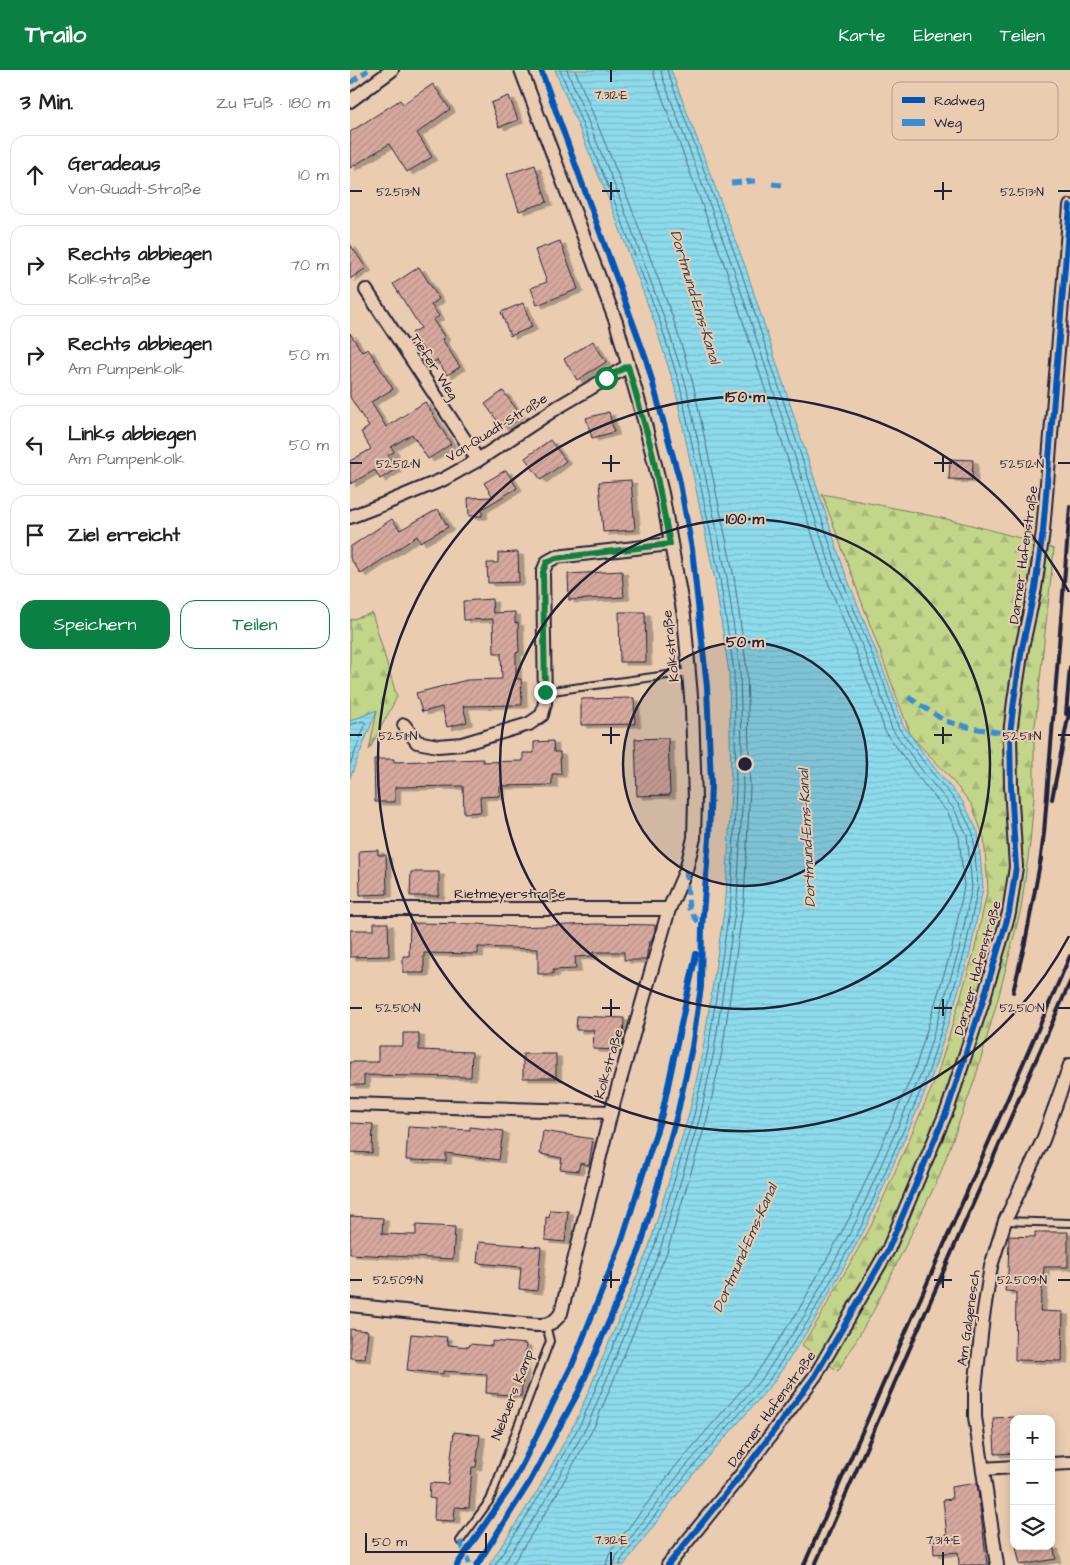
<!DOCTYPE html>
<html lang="de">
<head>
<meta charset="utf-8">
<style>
  body { margin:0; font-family:"Architects Daughter",sans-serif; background:#f2f2f2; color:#222 }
  .controls { position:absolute; right:15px; bottom:15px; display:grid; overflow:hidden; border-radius:10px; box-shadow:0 2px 12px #0003 }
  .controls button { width:45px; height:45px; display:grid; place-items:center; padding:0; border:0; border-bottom:1px solid #e0e0e0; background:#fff; color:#222; font:25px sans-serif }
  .scale { position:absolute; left:15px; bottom:12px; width:122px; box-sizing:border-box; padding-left:5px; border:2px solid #22223b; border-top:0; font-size:14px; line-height:18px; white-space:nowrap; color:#22223b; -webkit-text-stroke:4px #eacdb1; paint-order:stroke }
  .stop { position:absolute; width:15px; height:15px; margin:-11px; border:4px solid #0b8043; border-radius:50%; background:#fff }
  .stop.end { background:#0b8043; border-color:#fff; box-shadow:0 1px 5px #0008 }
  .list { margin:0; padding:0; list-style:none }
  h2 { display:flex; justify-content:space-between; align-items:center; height:65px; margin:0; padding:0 20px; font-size:21px }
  h2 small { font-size:16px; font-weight:400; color:#767676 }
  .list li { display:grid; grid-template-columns:32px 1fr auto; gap:15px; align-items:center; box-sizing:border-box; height:80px; margin:0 10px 10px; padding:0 10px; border:1px solid #e0e0e0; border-radius:15px }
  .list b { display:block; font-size:19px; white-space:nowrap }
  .list p { margin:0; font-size:16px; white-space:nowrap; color:#767676 }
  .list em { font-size:16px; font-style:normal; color:#767676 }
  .actions { display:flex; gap:10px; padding:15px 20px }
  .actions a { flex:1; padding:11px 0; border:1px solid #0b8043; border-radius:15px; text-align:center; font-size:18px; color:#0b8043 }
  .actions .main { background:#0b8043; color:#fff }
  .icon { flex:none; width:28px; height:28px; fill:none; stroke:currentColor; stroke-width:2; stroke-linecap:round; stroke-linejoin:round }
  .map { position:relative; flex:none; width:720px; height:1495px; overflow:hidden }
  header { display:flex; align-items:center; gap:30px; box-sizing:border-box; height:70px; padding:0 25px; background:#0b8043; color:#fff }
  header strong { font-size:24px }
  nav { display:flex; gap:28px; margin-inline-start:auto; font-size:18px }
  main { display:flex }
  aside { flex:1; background:#fff }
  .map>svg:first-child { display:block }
  .forest { fill:url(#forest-firs); stroke:#727c62 }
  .water { fill:url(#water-rules); stroke:#6291a5 }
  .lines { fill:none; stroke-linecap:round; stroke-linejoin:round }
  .shore { stroke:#4d6c82; stroke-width:1 }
  .building { fill:url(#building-hatch); stroke:#22223b; filter:url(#shadow) }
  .lane-casing { stroke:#22223b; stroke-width:10 }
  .street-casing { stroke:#22223b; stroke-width:16 }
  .lane { stroke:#eacdb1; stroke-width:6 }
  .street { stroke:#eacdb1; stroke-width:12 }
  .rail { stroke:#22223b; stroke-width:4 }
  .quiet { stroke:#398ed0; stroke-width:5; stroke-dasharray:10 5; stroke-linecap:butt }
  .cycleway-casing { stroke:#eacdb1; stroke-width:9 }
  .cycleway { stroke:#0057b8; stroke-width:6 }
  .route { stroke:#0b8043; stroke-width:6 }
  .ticks { fill:none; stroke:#22223b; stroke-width:2 }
  .ring { fill:none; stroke:#22223b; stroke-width:2.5 }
  .labels { text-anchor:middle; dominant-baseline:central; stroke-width:4; stroke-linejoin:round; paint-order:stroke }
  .street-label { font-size:14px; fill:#22223b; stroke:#eacdb1 }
  .water-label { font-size:15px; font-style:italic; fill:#323e56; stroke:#eacdb1 }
  .key { fill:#eacdb1; stroke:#ae9a8e; stroke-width:1 }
  .key-label { font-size:14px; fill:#22223b }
  .ticks-label { font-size:12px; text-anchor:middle; fill:#22223b; stroke:#eacdb1; stroke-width:4; stroke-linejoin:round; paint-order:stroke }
  .centre { fill:#22223b; stroke:#eacdb1; stroke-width:2.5 }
  .ring-label { font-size:15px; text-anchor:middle; font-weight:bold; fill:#22223b; stroke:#eacdb1; stroke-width:4; stroke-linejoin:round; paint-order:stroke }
</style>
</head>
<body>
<header>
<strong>Trailo</strong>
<nav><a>Karte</a><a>Ebenen</a><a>Teilen</a></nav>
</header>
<main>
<aside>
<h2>3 Min.<small>Zu Fuß · 180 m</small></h2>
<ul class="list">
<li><svg class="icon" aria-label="ahead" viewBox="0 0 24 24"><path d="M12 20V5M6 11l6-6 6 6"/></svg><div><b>Geradeaus</b><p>Von-Quadt-Straße</p></div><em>10 m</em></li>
<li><svg class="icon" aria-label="right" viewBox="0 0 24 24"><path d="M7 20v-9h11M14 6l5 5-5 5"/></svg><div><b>Rechts abbiegen</b><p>Kolkstraße</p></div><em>70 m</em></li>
<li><svg class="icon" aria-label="right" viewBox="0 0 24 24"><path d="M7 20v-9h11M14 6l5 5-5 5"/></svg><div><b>Rechts abbiegen</b><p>Am Pumpenkolk</p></div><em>50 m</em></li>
<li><svg class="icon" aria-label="left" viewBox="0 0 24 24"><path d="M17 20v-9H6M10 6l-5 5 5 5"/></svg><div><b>Links abbiegen</b><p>Am Pumpenkolk</p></div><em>50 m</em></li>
<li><svg class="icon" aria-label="arrive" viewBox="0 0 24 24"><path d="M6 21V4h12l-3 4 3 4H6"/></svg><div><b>Ziel erreicht</b></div></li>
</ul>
<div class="actions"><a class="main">Speichern</a><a>Teilen</a></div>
</aside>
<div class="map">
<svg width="720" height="1495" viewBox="0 0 720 1495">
  <defs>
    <pattern id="forest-firs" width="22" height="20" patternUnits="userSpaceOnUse" patternTransform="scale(1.25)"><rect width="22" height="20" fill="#c3d589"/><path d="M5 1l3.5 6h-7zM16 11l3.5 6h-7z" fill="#a7b777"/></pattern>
    <pattern id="water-rules" width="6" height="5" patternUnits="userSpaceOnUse" patternTransform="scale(1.25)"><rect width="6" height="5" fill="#8ddbec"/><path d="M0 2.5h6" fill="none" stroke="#79bccb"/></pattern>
    <pattern id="building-hatch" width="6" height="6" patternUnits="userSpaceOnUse" patternTransform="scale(1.25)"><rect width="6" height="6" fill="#d7a99d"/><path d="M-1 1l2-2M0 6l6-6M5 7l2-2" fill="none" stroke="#b89188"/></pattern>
    <filter id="shadow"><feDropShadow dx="5.5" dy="3" stdDeviation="0" flood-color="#0004"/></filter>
  </defs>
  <rect width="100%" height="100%" fill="#eacdb1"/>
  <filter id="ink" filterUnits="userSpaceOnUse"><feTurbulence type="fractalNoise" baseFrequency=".02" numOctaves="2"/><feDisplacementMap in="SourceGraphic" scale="10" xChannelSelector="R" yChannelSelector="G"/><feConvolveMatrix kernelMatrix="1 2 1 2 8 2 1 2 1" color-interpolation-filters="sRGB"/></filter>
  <g filter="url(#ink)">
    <g class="forest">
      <path d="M472 424C550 439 628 453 704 479L684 665V727L680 773 671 839 649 925 625 1009 589 1107 525 1238 488 1301 452 1275 467 1252 521 1156 587 1006 624 882 638 818 634 768 622 735 597 704 561 666Z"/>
      <polygon points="22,543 47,627 19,680 27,641 0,651 0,550"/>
    </g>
    <g class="water">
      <polygon points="205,0 321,0 395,196 494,500 538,612 553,655 583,696 613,732 628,762 633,818 620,883 582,1006 516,1157 464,1251 423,1313 339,1409 274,1495 139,1495 188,1420 227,1349 299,1177 339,1044 353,979 376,828 381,717 379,603 365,510 325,318 305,254 261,135"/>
      <polygon points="27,640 0,708 0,651"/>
    </g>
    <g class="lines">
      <g class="shore">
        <polyline points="0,655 13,651 16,653 0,695"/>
        <polyline points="145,1495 192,1422 232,1351 304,1178 344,1045 358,980 381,829 386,717 384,602 370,509 330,316 310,252 265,133 210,0"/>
        <polyline points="153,1495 198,1426 238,1354 310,1180 350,1047 364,981 387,829 393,718 390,601 377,508 336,315 315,250 271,131 217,0"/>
        <polyline points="162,1495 204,1429 244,1357 317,1182 357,1049 372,982 394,830 400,718 397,600 384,507 343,313 323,248 278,129 225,0"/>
        <polyline points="256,1495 260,1482 325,1397 408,1301 448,1241 499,1149 565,999 602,878 614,816 609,767 598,743 568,707 535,661 521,619 476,507 377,202 305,8 303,0"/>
        <polyline points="264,1495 266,1487 331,1402 414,1306 455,1245 506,1152 572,1002 609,880 622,817 617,765 604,739 574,703 542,659 528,616 483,504 384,200 312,6 311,0"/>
        <polyline points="270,1495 271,1490 335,1406 419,1310 460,1248 512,1155 578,1004 615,881 628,817 623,763 609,735 579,699 548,657 534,614 489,502 390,198 317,0"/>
      </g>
    </g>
    <g class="building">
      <polygon points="83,14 100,39 67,63 82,87 57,102 39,74 0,98 0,62 50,30 53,34"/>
      <polygon points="159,26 168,50 149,57 141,33"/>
      <polygon points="185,95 197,132 169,141 157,104"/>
      <polygon points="210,171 228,219 187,235 181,218 197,212 185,180"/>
      <polygon points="0,174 16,198 0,209"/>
      <polygon points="69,197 89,229 81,235 89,246 83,250 95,268 92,269 110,297 97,305 87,290 82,293 62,263 71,258 43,214"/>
      <polygon points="173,233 182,257 160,266 151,242"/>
      <polygon points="0,263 12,282 18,279 43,319 21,332 36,357 75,332 101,374 78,389 62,364 41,377 44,382 38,385 46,399 30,409 25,400 0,414 0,391 21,379 11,362 19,357 0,327"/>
      <polygon points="243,271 256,292 227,310 214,289"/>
      <polygon points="153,321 170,344 152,357 135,334"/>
      <polygon points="259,342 264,362 242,368 236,348"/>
      <polygon points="200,370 216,391 191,410 175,388"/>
      <polygon points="600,389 623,390 622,410 599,409"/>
      <polygon points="156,400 167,418 132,439 132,446 119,446 118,428 143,427 134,413"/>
      <polygon points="281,410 285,460 253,462 249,412"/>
      <polygon points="88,439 98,457 70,472 67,466 11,504 0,488 0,477 42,449 50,460"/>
      <polygon points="168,482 169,512 138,513 137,493 148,493 148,483"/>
      <polygon points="272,501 274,527 219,530 218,504"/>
      <polygon points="142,529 143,543 165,542 165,553 168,552 169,582 166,583 166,609 171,609 172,635 113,636 117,652 97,657 92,637 72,642 66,623 117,610 152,609 151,583 144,583 143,549 114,550 113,531"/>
      <polygon points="269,542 295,542 296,592 270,592"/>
      <polygon points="284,628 285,654 231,655 231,629"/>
      <polygon points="318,668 320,725 287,726 285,669"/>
      <polygon points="203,671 204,682 210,682 211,704 202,704 202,715 150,716 150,726 130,727 131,742 114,743 113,716 45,717 45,732 25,732 24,689 44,689 44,692 133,689 133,692 173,691 173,683 184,683 184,672"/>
      <polygon points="28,780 28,785 36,785 37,824 10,825 9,781"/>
      <polygon points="61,802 89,802 89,826 60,826"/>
      <polygon points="24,853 38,853 39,886 0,887 0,860 24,860"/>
      <polygon points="60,853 128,854 166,857 246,854 305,855 305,860 301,872 299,872 296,890 274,890 274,882 243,882 243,886 225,887 226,899 203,900 203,904 188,904 188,879 128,877 128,884 74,883 74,903 53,903 53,886 59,886"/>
      <polygon points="227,946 274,948 273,972 270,980 243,979 244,960 226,960"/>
      <polygon points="53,963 69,963 69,980 122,982 121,1007 14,1005 14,1015 0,1015 0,992 28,992 28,976 53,976"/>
      <rect x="173" y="984" width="33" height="24"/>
      <polygon points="0,1053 23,1054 22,1083 0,1082"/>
      <polygon points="58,1057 120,1060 120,1057 153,1061 149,1090 96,1083 96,1091 56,1090"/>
      <polygon points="193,1061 243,1069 239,1095 230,1093 228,1101 210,1099 212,1088 190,1084"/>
      <polygon points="200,1140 218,1141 215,1172 195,1170 196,1147 199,1148"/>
      <polygon points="0,1146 33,1148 32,1164 66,1165 66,1155 105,1157 103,1189 0,1184"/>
      <polygon points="685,1162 718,1162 718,1197 694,1197 690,1241 713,1242 712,1291 665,1290 666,1222 655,1221 657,1204 658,1204 659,1166 685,1167"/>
      <polygon points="129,1172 191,1177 187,1221 169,1219 171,1197 127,1193"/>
      <polygon points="0,1259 18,1261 15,1289 0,1288"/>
      <polygon points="61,1264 97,1267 96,1272 98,1272 98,1275 119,1277 120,1274 142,1276 142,1271 176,1274 171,1326 136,1323 137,1304 93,1301 93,1304 57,1300"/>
      <polygon points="664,1347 664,1383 645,1384 643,1348"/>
      <polygon points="104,1362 130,1365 126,1397 122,1397 119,1438 105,1437 104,1451 84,1450 85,1429 79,1428 80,1413 98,1414"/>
      <polygon points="627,1413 637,1495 609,1495 608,1482 584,1484 583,1466 597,1465 593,1430 602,1429 601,1417"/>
      <polygon points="666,1476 703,1476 706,1489 670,1495"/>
    </g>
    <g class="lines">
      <defs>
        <g id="lane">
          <polyline points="195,622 339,602"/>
          <polyline points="655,1151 720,1153"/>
          <polyline points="110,1471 140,1430 200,1271 196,1255"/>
        </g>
        <g id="street">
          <polyline points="0,31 42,0"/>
          <polyline points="16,220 128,390"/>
          <polyline points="0,447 34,434 94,409 128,390 208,337 278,296"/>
          <polyline points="54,655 67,672 88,676 112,674 179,654 192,645 195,633 193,502 197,492 206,487 320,474"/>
          <polyline points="0,839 319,839"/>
          <polyline points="0,1034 261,1042"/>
          <path d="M0 1235 173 1254C190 1255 201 1259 211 1243L261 1042 319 839 336 800 344 768 345 729 342 638 334 546 312 423 294 350 266 252 171 0"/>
          <polyline points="701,1394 720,1393"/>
          <polyline points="633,1399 664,1397"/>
          <polyline points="318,1495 390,1406 465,1306 538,1180 598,1038 632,934 659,843 666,797 661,716 660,664 664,631 672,578 685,518 693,461 720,136"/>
          <polyline points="647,1495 625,1347 625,1319 633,1247 641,1196 655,1151 693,1070 720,995"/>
        </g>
      </defs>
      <use href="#lane" class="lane-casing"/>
      <use href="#street" class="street-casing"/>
      <use href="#lane" class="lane"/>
      <use href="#street" class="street"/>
      <g class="rail">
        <polyline points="716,644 720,597"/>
        <polyline points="702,729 720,638"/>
        <polyline points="690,794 694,763 720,437"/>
        <polyline points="663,922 675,873 691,788"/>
        <polyline points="454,1495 720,886"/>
        <polyline points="465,1495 720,912"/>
      </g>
      <g class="quiet">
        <polyline points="0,13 18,0"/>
        <polyline points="381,113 405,111"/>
        <polyline points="422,114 432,115"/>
        <polyline points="558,627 595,651 622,658 660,664"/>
        <polyline points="336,800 339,839 351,856"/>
        <polyline points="110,1471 120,1495"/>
      </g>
      <defs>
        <g id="cycleway">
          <polyline points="107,1495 162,1415 223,1293 271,1173 312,1044 346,884"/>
          <polyline points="127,1495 179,1413 229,1321 290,1179 328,1041 342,977 351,917 352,857 359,768 361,713 357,617 342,479 329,408 296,289 191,0"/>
          <polyline points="318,1495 390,1406 465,1306 538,1180 598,1038 632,934 659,843 666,797 661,716 660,664 664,631 672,578 685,518 693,461 720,136"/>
        </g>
      </defs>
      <use href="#cycleway" class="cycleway-casing"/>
      <use href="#cycleway" class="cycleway"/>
    </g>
  </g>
  <g class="lines" filter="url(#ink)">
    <polyline class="route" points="195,622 193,502 197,492 206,488 320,474 302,381 278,296 256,308"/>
  </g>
  <path class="ticks" d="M261 0V12M261 112V130M593 112V130M0 121H12M252 121H270M584 121H602M708 121H720M261 385V402M593 385V402M0 393H12M252 393H270M584 393H602M708 393H720M261 657V674M593 657V674M0 665H12M252 665H270M584 665H602M708 665H720M261 929V946M593 929V946M0 938H12M252 938H270M584 938H602M708 938H720M261 1201V1218M593 1201V1218M0 1210H12M252 1210H270M584 1210H602M708 1210H720M261 1482V1495M593 1482V1495"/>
  <circle cx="395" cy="694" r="122" fill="#22223b" fill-opacity=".12"/>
  <g class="ring">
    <circle cx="395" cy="694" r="122"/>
    <circle cx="395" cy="694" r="245"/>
    <path d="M719 866A367 367 0 1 1 719 522"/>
  </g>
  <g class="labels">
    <g class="street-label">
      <text transform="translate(84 297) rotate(57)">Tiefer Weg</text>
      <text transform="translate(147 358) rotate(-32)">Von-Quadt-Straße</text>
      <text transform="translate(674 485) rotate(-82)">Darmer Hafenstraße</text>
      <text transform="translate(321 576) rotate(-96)">Kolkstraße</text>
      <text x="160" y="824">Rietmeyerstraße</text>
      <text transform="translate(628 898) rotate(-74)">Darmer Hafenstraße</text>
      <text transform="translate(259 994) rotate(-74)">Kolkstraße</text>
      <text transform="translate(619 1248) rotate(-82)">Am Galgenesch</text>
      <text transform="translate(163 1325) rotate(-69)">Niebuers Kamp</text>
      <text transform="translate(422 1339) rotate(-54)">Darmer Hafenstraße</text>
    </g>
    <g class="water-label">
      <text transform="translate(345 227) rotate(73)">Dortmund-Ems-Kanal</text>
      <text transform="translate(457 768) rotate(-93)">Dortmund-Ems-Kanal</text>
      <text transform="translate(395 1178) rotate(-66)">Dortmund-Ems-Kanal</text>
    </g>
  </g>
  <rect x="542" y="12" width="166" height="58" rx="8" class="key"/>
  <rect x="552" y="27" width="23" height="6" fill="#0057b8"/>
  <rect x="552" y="49" width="23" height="7" fill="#398ed0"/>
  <g class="key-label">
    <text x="584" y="35">Radweg</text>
    <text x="584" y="57">Weg</text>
  </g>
  <g class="ticks-label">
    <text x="261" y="29">7.312°E</text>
    <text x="48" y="126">52.513°N</text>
    <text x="672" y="126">52.513°N</text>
    <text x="48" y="398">52.512°N</text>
    <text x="672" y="398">52.512°N</text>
    <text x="48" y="670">52.511°N</text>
    <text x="672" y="670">52.511°N</text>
    <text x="48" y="942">52.510°N</text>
    <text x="672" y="942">52.510°N</text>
    <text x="48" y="1214">52.509°N</text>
    <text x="672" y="1214">52.509°N</text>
    <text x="261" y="1474">7.312°E</text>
    <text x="593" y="1474">7.314°E</text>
  </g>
  <circle cx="395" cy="694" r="8" class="centre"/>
  <g class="ring-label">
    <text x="395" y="332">150 m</text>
    <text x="395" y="454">100 m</text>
    <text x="395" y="577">50 m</text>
  </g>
</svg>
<div class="controls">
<button>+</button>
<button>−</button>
<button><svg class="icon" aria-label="layers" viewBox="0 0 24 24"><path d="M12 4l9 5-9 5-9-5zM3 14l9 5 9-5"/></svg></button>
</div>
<div class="scale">50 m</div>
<div class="stop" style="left:256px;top:308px"></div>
<div class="stop end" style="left:195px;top:622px"></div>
</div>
</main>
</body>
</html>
